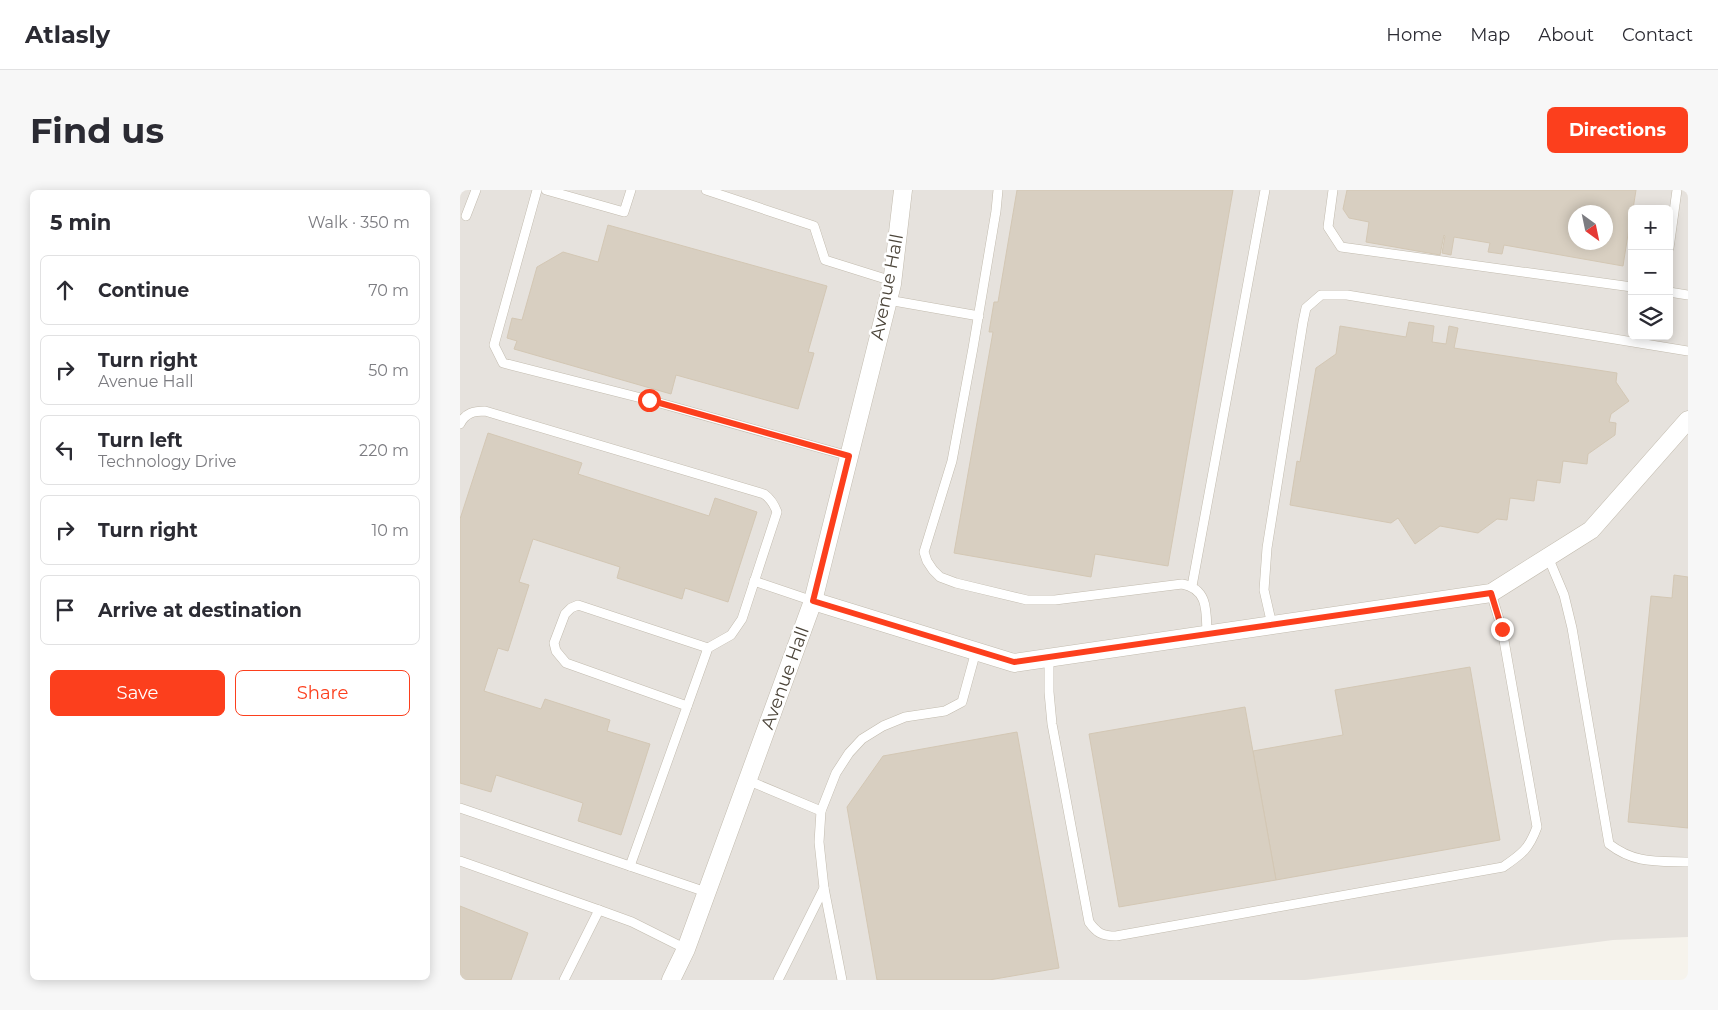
<!DOCTYPE html>
<html lang="en">
<head>
<meta charset="utf-8">
<style>
  body { margin:0; font-family:Montserrat,sans-serif; background:#f7f7f7; color:#2b2b33 }
  .controls { position:absolute; right:15px; top:15px; display:grid; overflow:hidden; border-radius:8px; box-shadow:0 2px 12px #0003 }
  .controls button { width:45px; height:45px; display:grid; place-items:center; padding:0; border:0; border-bottom:1px solid #e1e1e2; background:#fff; color:#2b2b33; font:25px sans-serif }
  .compass { position:absolute; left:1108px; top:15px; width:45px; height:45px; border-radius:50%; background:#fff; box-shadow:0 2px 12px #0003; rotate:147deg }
  .stop { position:absolute; width:15px; height:15px; margin:-11px; border:4px solid #fc3f1d; border-radius:50%; background:#fff }
  .stop.end { background:#fc3f1d; border-color:#fff; box-shadow:0 1px 5px #0008 }
  .list { margin:0; padding:0; list-style:none }
  h2 { display:flex; justify-content:space-between; align-items:center; height:65px; margin:0; padding:0 20px; font-size:21px }
  h2 small { font-size:16px; font-weight:400; color:#7c7c81 }
  .list li { display:grid; grid-template-columns:32px 1fr auto; gap:15px; align-items:center; box-sizing:border-box; height:70px; margin:0 10px 10px; padding:0 10px; border:1px solid #e1e1e2; border-radius:8px }
  .list b { display:block; font-size:19px; white-space:nowrap }
  .list p { margin:0; font-size:16px; white-space:nowrap; color:#7c7c81 }
  .list em { font-size:16px; font-style:normal; color:#7c7c81 }
  .actions { display:flex; gap:10px; padding:15px 20px }
  .actions a { flex:1; padding:11px 0; border:1px solid #fc3f1d; border-radius:8px; text-align:center; font-size:18px; color:#fc3f1d }
  .actions .main { background:#fc3f1d; color:#fff }
  .icon { flex:none; width:28px; height:28px; fill:none; stroke:currentColor; stroke-width:2; stroke-linecap:round; stroke-linejoin:round }
  .map { position:relative; flex:none; width:1228px; height:790px; overflow:hidden; border-radius:8px }
  header { display:flex; align-items:center; gap:30px; box-sizing:border-box; height:70px; padding:0 25px; background:#fff; border-bottom:1px solid #e1e1e2 }
  header strong { font-size:24px }
  nav { display:flex; gap:28px; margin-inline-start:auto; font-size:18px }
  .intro { display:flex; align-items:center; justify-content:space-between; box-sizing:border-box; height:120px; padding:0 30px }
  h1 { margin:0; font-size:35px }
  .button { padding:12px 22px; border-radius:8px; background:#fc3f1d; color:#fff; font-size:18px; font-weight:700 }
  main { display:flex; gap:30px; padding:0 30px }
  aside { flex:1; background:#fff; border-radius:8px; box-shadow:0 2px 12px #0003 }
  .map>svg:first-child { display:block }
  .industrial { fill:#e6e2dd; fill-rule:evenodd }
  .building { fill:#d8cfc1; stroke:#d3c7b4; fill-rule:evenodd }
  .lines { fill:none; stroke-linecap:round; stroke-linejoin:round }
  .lane-casing { stroke:#c2bbae; stroke-width:10 }
  .street-casing { stroke:#c2bbae; stroke-width:19 }
  .lane { stroke:#fff; stroke-width:9 }
  .street { stroke:#fff; stroke-width:18 }
  .route { stroke:#fc3f1d; stroke-width:6 }
  .labels { text-anchor:middle; dominant-baseline:central; stroke-width:5; stroke-linejoin:round; paint-order:stroke }
  .street-label { font-size:18px; fill:#4b4439; stroke:#fff }
</style>
</head>
<body>
<header>
<strong>Atlasly</strong>
<nav><a>Home</a><a>Map</a><a>About</a><a>Contact</a></nav>
</header>
<div class="intro"><h1>Find us</h1><a class="button">Directions</a></div>
<main>
<aside>
<h2>5 min<small>Walk · 350 m</small></h2>
<ul class="list">
<li><svg class="icon" aria-label="ahead" viewBox="0 0 24 24"><path d="M12 20V5M6 11l6-6 6 6"/></svg><div><b>Continue</b></div><em>70 m</em></li>
<li><svg class="icon" aria-label="right" viewBox="0 0 24 24"><path d="M7 20v-9h11M14 6l5 5-5 5"/></svg><div><b>Turn right</b><p>Avenue Hall</p></div><em>50 m</em></li>
<li><svg class="icon" aria-label="left" viewBox="0 0 24 24"><path d="M17 20v-9H6M10 6l-5 5 5 5"/></svg><div><b>Turn left</b><p>Technology Drive</p></div><em>220 m</em></li>
<li><svg class="icon" aria-label="right" viewBox="0 0 24 24"><path d="M7 20v-9h11M14 6l5 5-5 5"/></svg><div><b>Turn right</b></div><em>10 m</em></li>
<li><svg class="icon" aria-label="arrive" viewBox="0 0 24 24"><path d="M6 21V4h12l-3 4 3 4H6"/></svg><div><b>Arrive at destination</b></div></li>
</ul>
<div class="actions"><a class="main">Save</a><a>Share</a></div>
</aside>
<div class="map">
<svg width="1228" height="790" viewBox="0 0 1228 790">
  <rect width="100%" height="100%" fill="#f6f3ec"/>
  <path class="industrial" d="M0 0H1228V747L1153 750 845 790H0ZM1172 19H1209V146H1172ZM1116 22H1146V52H1116Z"/>
  <g class="building">
    <polygon points="557,0 773,0 708,376 635,364 631,387 494,363 533,142 529,142 534,112 538,112"/>
    <path d="M887 0H1176L1173 19H1172L1163 76 1044 55 1042 64 1028 62 1030 53 994 47 991 65 982 63 985 46 984 45 980 65 906 52 909 32 889 28 883 19ZM1116 22H1146V52H1116Z"/>
    <polygon points="148,35 367,96 348,162 354,163 338,219 216,185 211,204 54,159 57,151 47,148 52,128 62,130 77,77 103,62 138,72"/>
    <polygon points="949,132 974,136 972,152 986,154 989,136 998,138 994,158 1157,183 1156,192 1169,211 1151,224 1149,232 1156,233 1155,245 1128,264 1127,274 1103,271 1100,293 1077,290 1074,311 1050,308 1047,330 1037,329 1018,343 980,336 955,354 938,328 931,333 830,315 837,271 840,272 856,178 876,164 880,136 946,147"/>
    <polygon points="28,243 122,273 118,284 249,326 255,308 297,322 268,412 225,398 222,409 157,388 160,377 73,349 59,392 69,395 48,461 38,458 24,501 81,519 85,509 150,530 147,541 190,554 161,645 118,631 123,613 36,585 31,602 0,593 0,329"/>
    <polygon points="1214,385 1228,387 1228,638 1168,632 1191,406 1212,408"/>
    <polygon points="1010,477 1040,650 816,690 793,561 883,545 875,500"/>
    <polygon points="785,517 816,690 659,717 629,544"/>
    <polygon points="557,542 599,778 529,790 417,790 387,617 423,566"/>
    <polygon points="0,716 68,743 51,790 0,790"/>
  </g>
  <g class="lines">
    <defs>
      <g id="lane">
        <polyline points="77,0 34,155 43,173 189,210 389,266"/>
        <polyline points="86,0 164,22 171,0"/>
        <polyline points="246,0 354,36 365,70 432,91"/>
        <path d="M538 0 536 21 513 158 492 271 464 362 467 371 473 380 480 387 496 393 567 410H595L722 394C749 399 746 422 747 444"/>
        <polyline points="873,0 868,37 881,57 1172,97"/>
        <polyline points="6,26 16,0"/>
        <polyline points="1209,58 1217,0"/>
        <polyline points="1209,102 1228,105"/>
        <polyline points="428,110 519,126"/>
        <path d="M0 234C5 223 14 221 25 221L304 304C311 309 314 314 317 322L282 429 271 445 248 458 170 676"/>
        <path d="M1088 367 1104 405 1112 438 1149 654C1175 674 1197 671 1228 672"/>
        <polyline points="294,391 353,411"/>
        <polyline points="732,396 805,0"/>
        <polyline points="812,435 804,400 807,358 843,132 846,118 861,105 887,105 1228,161"/>
        <path d="M589 468V502L592 534 629 732C637 743 642 746 656 746L1043 677C1062 664 1069 659 1077 637L1042 439 1031 403"/>
        <polyline points="227,516 106,473 96,461 94,453 105,424 111,418 118,415 248,458"/>
        <polyline points="287,590 361,621"/>
        <polyline points="0,618 246,702"/>
        <polyline points="0,671 139,720 104,790"/>
        <polyline points="364,698 382,790"/>
        <polyline points="139,720 172,732 226,759"/>
        <polyline points="318,790 364,698 359,652 361,621 376,583 389,563 402,549 423,536 445,527 485,521 502,512 516,461"/>
      </g>
      <g id="street">
        <polyline points="353,411 554,473 1031,403 1131,340 1228,230"/>
        <polyline points="211,790 226,759 353,411 432,94 443,0"/>
      </g>
    </defs>
    <use href="#lane" class="lane-casing"/>
    <use href="#street" class="street-casing"/>
    <use href="#lane" class="lane"/>
    <use href="#street" class="street"/>
  </g>
  <g class="lines">
    <polyline class="route" points="189,210 389,266 353,411 554,472 1031,403 1042,439"/>
  </g>
  <g class="labels">
    <g class="street-label">
      <text transform="translate(427 97) rotate(-79)">Avenue Hall</text>
      <text transform="translate(325 488) rotate(-70)">Avenue Hall</text>
    </g>
  </g>
</svg>
<div class="controls">
<button>+</button>
<button>−</button>
<button><svg class="icon" aria-label="layers" viewBox="0 0 24 24"><path d="M12 4l9 5-9 5-9-5zM3 14l9 5 9-5"/></svg></button>
</div>
<svg class="compass" viewBox="-18 -18 36 36"><path d="M0-13l5 13h-10z" fill="#e53935"/><path d="M0 13l5-13h-10z" fill="#7c7c81"/></svg>
<div class="stop" style="left:189px;top:210px"></div>
<div class="stop end" style="left:1042px;top:439px"></div>
</div>
</main>
</body>
</html>
